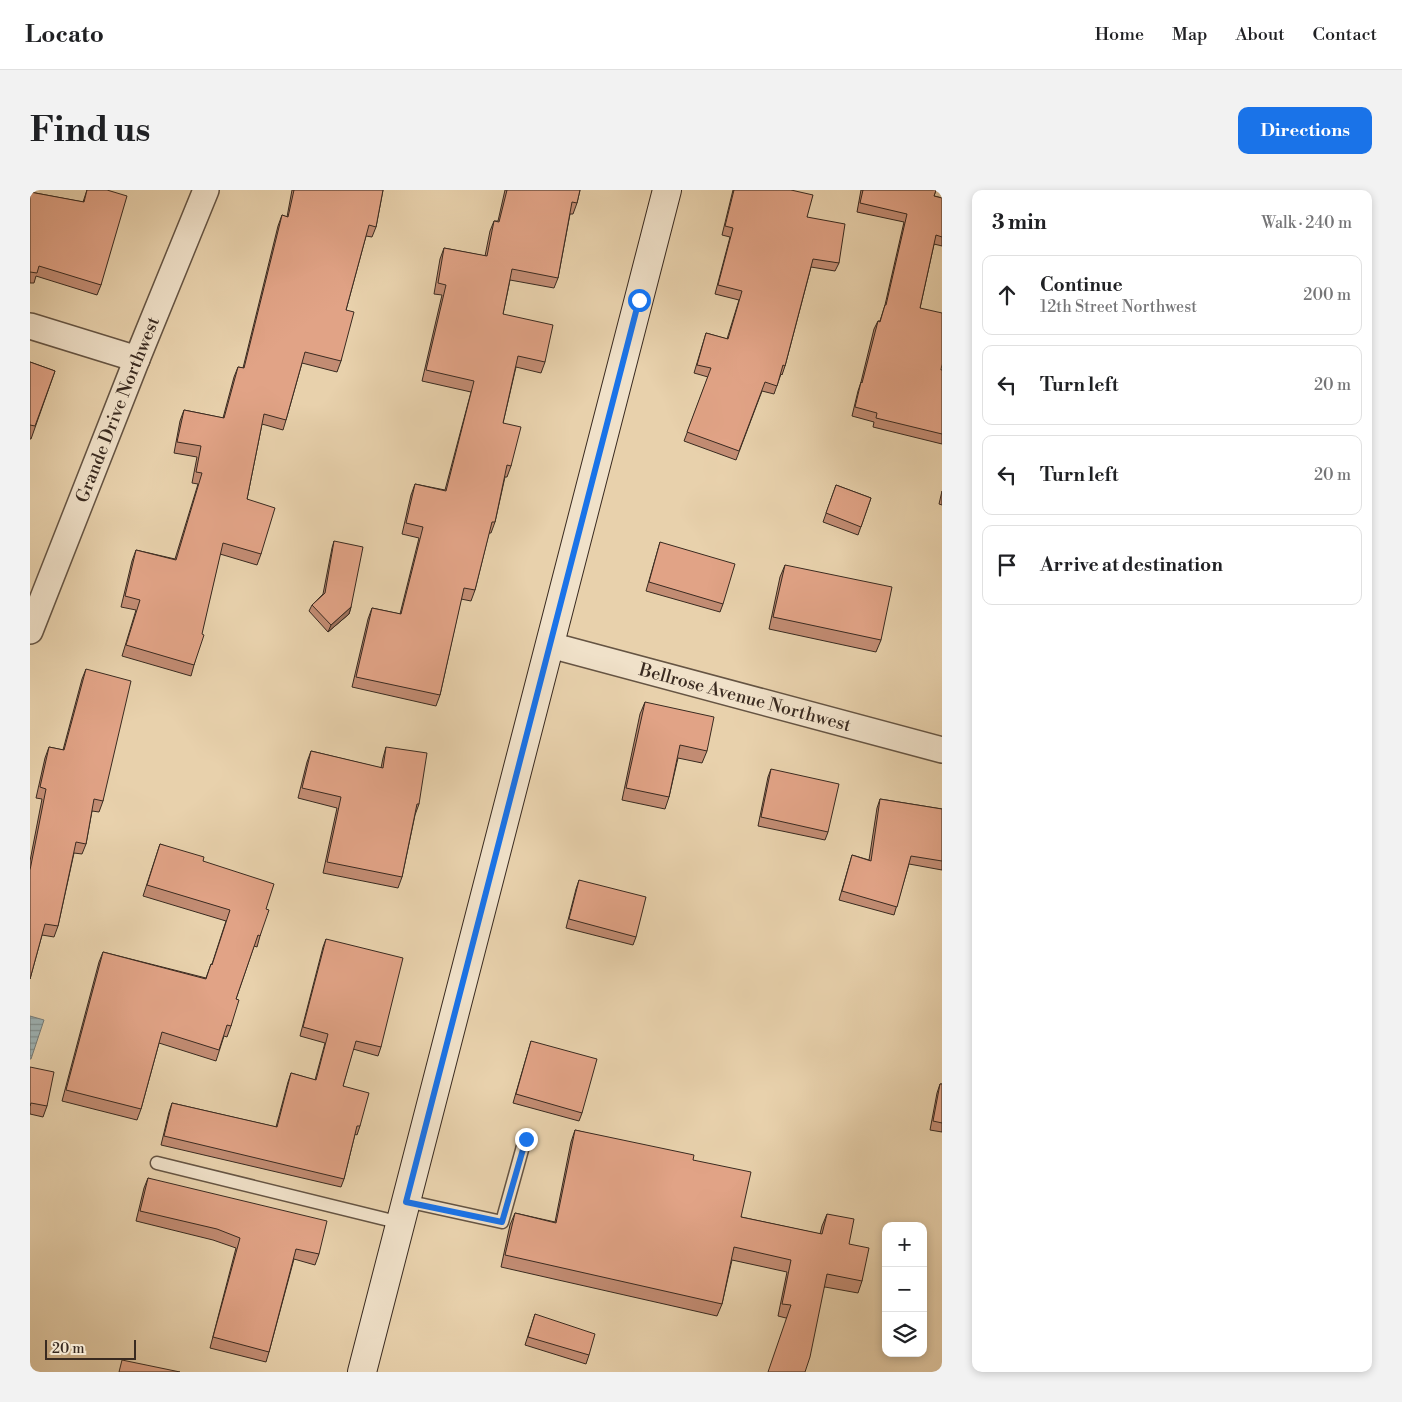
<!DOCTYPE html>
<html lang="en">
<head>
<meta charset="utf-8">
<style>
  body { margin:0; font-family:"Libre Bodoni",serif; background:#f2f2f2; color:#202124 }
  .controls { position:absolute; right:15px; bottom:15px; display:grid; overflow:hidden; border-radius:10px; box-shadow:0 2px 8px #0003 }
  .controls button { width:45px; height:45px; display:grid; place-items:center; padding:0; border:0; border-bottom:1px solid #e0e0e0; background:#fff; color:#202124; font:25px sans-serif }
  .scale { position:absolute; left:15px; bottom:12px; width:91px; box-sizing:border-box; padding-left:5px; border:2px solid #392a20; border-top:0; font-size:14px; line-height:18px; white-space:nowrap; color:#392a20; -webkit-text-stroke:4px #f0e1c9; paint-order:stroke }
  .stop { position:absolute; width:15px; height:15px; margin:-11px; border:4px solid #1a73e8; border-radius:50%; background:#fff }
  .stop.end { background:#1a73e8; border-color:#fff; box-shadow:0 1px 5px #0008 }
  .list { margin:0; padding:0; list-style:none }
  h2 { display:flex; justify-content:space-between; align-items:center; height:65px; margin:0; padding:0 20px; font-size:21px }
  h2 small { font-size:16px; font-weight:400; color:#757577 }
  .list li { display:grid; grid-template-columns:32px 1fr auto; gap:15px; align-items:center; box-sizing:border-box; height:80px; margin:0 10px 10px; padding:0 10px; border:1px solid #e0e0e0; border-radius:10px }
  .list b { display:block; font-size:19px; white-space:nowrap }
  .list p { margin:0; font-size:16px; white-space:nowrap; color:#757577 }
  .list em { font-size:16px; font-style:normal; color:#757577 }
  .icon { flex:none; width:28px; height:28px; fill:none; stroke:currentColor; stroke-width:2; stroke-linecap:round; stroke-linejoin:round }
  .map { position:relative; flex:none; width:912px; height:1182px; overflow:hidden; border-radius:10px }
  header { display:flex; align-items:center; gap:30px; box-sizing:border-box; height:70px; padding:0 25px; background:#fff; border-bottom:1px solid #e0e0e0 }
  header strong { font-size:24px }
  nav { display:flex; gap:28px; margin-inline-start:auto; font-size:18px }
  .intro { display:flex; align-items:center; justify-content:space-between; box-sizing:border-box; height:120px; padding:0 30px }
  h1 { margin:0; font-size:35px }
  .button { padding:12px 22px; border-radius:10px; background:#1a73e8; color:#fff; font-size:18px; font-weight:700 }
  main { display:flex; gap:30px; padding:0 30px }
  aside { flex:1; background:#fff; border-radius:10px; box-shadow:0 2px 8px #0003 }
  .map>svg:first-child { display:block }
  .water { fill:url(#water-rules); stroke:#767d7a }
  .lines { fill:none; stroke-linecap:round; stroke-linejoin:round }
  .lane-casing { stroke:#655443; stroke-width:15 }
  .street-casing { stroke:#655443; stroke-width:28 }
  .secondary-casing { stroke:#392a20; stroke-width:30 }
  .lane { stroke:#f0e1c9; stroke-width:12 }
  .street { stroke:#f0e1c9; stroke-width:25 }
  .secondary { stroke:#f0e1c9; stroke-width:28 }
  .wall { fill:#c28c73; stroke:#392a20 }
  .shaded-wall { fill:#9e725e; stroke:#392a20 }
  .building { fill:#e1a386; stroke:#392a20 }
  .route { stroke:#1a73e8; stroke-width:6 }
  .labels { text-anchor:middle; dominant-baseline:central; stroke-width:4; stroke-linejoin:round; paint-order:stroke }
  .street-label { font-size:18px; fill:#392a20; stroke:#f0e1c9 }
</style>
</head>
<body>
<header>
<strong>Locato</strong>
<nav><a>Home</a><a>Map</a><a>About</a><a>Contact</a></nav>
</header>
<div class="intro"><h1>Find us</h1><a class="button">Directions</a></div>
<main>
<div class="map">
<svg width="912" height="1182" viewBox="0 0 912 1182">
  <defs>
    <pattern id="water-rules" width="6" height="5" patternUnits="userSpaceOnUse" patternTransform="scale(1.25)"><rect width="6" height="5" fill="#9eb4b6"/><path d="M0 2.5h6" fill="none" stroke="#829394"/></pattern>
  </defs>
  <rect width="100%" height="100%" fill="#e8d1ac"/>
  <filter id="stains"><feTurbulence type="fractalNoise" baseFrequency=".004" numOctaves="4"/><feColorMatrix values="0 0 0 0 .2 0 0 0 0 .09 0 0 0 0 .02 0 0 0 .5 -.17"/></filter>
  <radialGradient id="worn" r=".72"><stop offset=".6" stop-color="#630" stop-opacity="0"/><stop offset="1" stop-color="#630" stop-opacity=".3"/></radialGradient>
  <polygon class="water" points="0,826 14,830 1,869 0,869"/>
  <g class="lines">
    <defs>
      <g id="lane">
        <polyline points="127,973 371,1033"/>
        <polyline points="376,1011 472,1032 495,949"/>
      </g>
      <g id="street">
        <polyline points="0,136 107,169"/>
        <path id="s1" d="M0 441 107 169 176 0"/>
        <path id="s2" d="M520 455 912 560"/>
      </g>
      <polyline id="secondary" points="332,1182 637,0"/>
    </defs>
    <use href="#lane" class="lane-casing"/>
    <use href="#street" class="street-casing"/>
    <use href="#secondary" class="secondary-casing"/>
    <use href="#lane" class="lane"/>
    <use href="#street" class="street"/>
    <use href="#secondary" class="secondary"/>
  </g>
  <g class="wall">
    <polygon points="57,0 71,95 67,105 6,86 4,93 0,93 0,2 53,12"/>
    <polygon points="262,0 353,0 346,37 342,47 336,46 316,120 311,171 307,182 272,173 256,230 253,240 232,234 217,309 231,364 227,375 190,364 164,475 161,486 92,466 106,420 91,417 102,371 106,360 145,369 168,294 162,293 167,267 144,263 150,231 154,220 193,228 204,187 208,177 213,178 248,36 252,25 257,27"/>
    <polygon points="475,0 550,0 547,13 543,24 540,24 528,88 524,98 480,90 473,124 515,172 511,183 486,177 473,233 481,276 477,287 475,287 465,332 461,343 459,343 445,400 441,411 431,409 410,505 406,516 322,497 338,429 342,418 370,424 389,348 372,344 381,305 385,294 415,300 441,202 392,191 412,105 404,104 410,69 414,58 455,66 460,41 464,31 468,31"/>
    <polygon points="703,0 761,0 777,27 809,73 805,81 781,77 755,176 752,185 751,184 744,204 732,201 706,270 654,251 678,187 664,183 676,143 697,149 709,110 685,104 700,47 692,45"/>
    <polygon points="831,0 906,0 904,6 912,8 912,56 904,54 890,118 911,180 912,180 912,254 843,237 844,232 822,226 828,201 831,192 844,139 848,131 850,131 855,115 874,32 827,22"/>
    <polygon points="0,172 25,181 1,249 0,249"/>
    <polygon points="806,295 841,308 828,345 793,332"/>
    <polygon points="912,301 912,315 909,314"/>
    <polygon points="304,351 321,417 319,424 298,442 279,421 282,415 293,404 302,358"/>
    <polygon points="630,352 693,414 690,422 616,401"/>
    <polygon points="755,375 851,450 846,462 739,439 750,387"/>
    <polygon points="56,479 73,611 69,622 62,621 56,654 52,664 44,663 28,736 24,747 12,745 0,789 0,671 12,609 6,608 15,568 19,557 33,560 52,489"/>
    <polygon points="615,512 677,561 672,573 648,568 639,607 635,619 592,610 610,524"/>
    <polygon points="356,557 389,614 385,625 372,687 368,698 293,683 307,618 268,608 277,572 281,561 351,578 353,568"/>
    <polygon points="741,579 798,642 795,650 728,636 738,587"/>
    <polygon points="850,609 912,619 912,680 879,674 864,725 809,710 822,665 839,670 847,618"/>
    <polygon points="130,654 173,671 236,719 230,746 227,757 224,756 206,809 201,836 197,847 194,846 186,871 129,853 111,919 107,930 32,911 69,772 73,762 176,788 181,774 182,774 196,731 113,706"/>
    <polygon points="549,690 606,747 603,755 536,738 546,699"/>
    <polygon points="296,749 351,857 348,866 323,859 313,896 330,936 327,945 325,944 314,989 311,997 131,955 139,922 142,913 246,937 258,892 261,883 285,890 295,853 270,846 293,757"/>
    <polygon points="501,851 552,923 549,931 483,913"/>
    <polygon points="0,877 17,916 13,927 0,924"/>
    <polygon points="910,894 912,894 912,942 900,940 907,903"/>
    <polygon points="545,940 663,970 711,1027 790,1044 792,1036 797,1024 819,1054 832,1091 828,1103 795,1097 756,1128 748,1126 757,1082 702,1070 692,1114 687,1126 471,1077 480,1035 485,1023 525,1032 541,952"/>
    <polygon points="118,988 289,1064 285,1075 264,1069 239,1162 236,1172 180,1158 206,1058 183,1050 106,1031 114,998"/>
    <polygon points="505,1124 559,1165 556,1174 495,1155"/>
  </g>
  <polygon class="shaded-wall" points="321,417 319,424 298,442 301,435"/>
  <g class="building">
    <polygon points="57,0 77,0 97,6 71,95 9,76 7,83 0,82 0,2 54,12"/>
    <polygon points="264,0 353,0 346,37 339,35 316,120 324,122 311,171 275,162 256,230 234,224 217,309 245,318 231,364 193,353 172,444 174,445 164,475 96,455 110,410 95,406 106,360 146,370 172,283 166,282 171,256 147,252 154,220 194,228 208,177 214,178 252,25 258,27"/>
    <polygon points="477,0 550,0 547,13 542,12 528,88 482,79 473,124 523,135 515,172 488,166 473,233 491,237 481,276 477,275 465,332 462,332 445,400 434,398 410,505 326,487 342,418 371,424 393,337 376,333 385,294 416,301 444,191 396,180 416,95 408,93 414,58 457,66 464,31 469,32"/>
    <polygon points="704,0 761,0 783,5 777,27 815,34 809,73 783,69 755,176 753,175 747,196 735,192 709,261 657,242 681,178 667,175 676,143 698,149 712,101 688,95 703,38 695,36"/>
    <polygon points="833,0 906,0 904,6 912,8 912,47 906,45 890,118 912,123 912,174 911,180 912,180 912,244 846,228 847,223 825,217 831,192 832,193 848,131 850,132 855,115 856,115 877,24 830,13"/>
    <polygon points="0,172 25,181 5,236 0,235"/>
    <polygon points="806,295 841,308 831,337 796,323"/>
    <polygon points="304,351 333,357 321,417 301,435 282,415 295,403"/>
    <polygon points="630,352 705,374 693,414 619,392"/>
    <polygon points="755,375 862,397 851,450 743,427"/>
    <polygon points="56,479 101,491 73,611 64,609 56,654 46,652 28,736 15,734 0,789 0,680 16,599 10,597 19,557 34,560"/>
    <polygon points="615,512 684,527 677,561 650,555 639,607 596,598"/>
    <polygon points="356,557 397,563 389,614 387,614 372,687 297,672 311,607 272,598 281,561 353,578"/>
    <polygon points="741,579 809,594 798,642 731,627"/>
    <polygon points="850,609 912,619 912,671 881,666 867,717 812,701 822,665 841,671"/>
    <polygon points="130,654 174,667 173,671 244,694 236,719 239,720 230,746 228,745 206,809 209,810 201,836 197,835 189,860 132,842 111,919 36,900 73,762 176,789 181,774 182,775 200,720 117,695"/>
    <polygon points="549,690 616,707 606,747 539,729"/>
    <polygon points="296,749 373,768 351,857 326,851 313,896 339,903 330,936 327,936 314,989 134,946 142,913 247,937 261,883 286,890 298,844 273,837"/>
    <polygon points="501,851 567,869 552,923 486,904"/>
    <polygon points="0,877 24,882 17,916 1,913 0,916"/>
    <polygon points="910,894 912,894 912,933 903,931"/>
    <polygon points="545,940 664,965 663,970 721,982 711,1027 792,1044 797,1024 824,1029 819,1054 839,1058 832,1091 797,1084 780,1167 775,1182 738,1182 761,1115 752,1114 761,1070 704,1057 692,1114 475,1065 485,1023 526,1033"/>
    <polygon points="118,988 297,1031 289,1064 266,1059 239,1162 183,1147 210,1048 187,1039 110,1021"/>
    <polygon points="505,1124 565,1144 559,1165 498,1147"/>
    <polygon points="92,1170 150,1182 89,1182"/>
  </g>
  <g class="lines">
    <polyline class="route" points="496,949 472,1032 376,1012 609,110"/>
  </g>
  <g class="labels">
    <g class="street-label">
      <text stroke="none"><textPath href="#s1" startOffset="238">Grande Drive Northwest</textPath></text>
      <text stroke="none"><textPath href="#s2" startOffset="202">Bellrose Avenue Northwest</textPath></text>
    </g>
  </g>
  <rect width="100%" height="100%" filter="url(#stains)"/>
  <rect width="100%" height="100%" fill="url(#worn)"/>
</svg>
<div class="controls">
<button>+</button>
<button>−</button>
<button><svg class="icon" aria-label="layers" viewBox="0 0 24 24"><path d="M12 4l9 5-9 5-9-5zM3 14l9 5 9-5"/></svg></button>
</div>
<div class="scale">20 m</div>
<div class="stop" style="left:609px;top:110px"></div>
<div class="stop end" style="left:496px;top:949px"></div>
</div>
<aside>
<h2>3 min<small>Walk · 240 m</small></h2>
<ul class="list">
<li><svg class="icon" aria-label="ahead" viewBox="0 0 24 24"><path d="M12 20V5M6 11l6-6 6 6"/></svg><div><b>Continue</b><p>12th Street Northwest</p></div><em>200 m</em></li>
<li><svg class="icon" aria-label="left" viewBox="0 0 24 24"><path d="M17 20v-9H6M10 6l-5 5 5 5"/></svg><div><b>Turn left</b></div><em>20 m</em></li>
<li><svg class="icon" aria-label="left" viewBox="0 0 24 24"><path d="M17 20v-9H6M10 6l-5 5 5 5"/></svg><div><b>Turn left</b></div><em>20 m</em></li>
<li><svg class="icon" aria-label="arrive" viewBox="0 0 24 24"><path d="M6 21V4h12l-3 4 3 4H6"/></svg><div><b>Arrive at destination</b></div></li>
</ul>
</aside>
</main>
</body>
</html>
